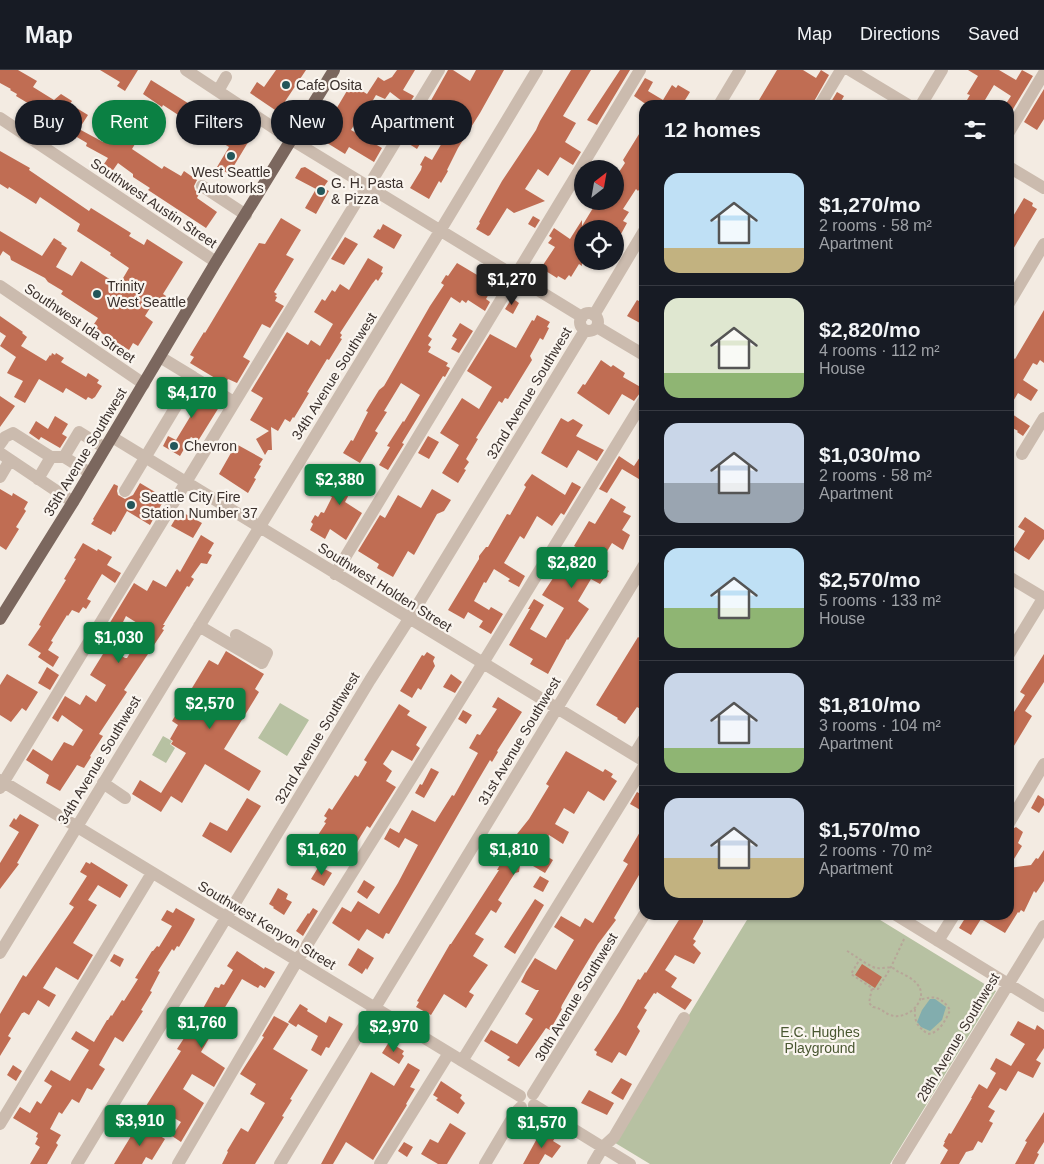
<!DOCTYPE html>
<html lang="en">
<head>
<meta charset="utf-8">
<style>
	body { margin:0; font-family:Arial,sans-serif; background:#242831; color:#f1f3f6; height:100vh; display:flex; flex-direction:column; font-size:19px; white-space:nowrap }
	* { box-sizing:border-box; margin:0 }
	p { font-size:16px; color:#9ea1a6 }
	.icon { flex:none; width:28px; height:28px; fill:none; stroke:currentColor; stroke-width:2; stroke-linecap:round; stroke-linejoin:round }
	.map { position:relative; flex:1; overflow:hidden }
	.side { position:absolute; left:639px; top:30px; width:375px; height:820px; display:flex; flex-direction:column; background:#171b24; border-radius:15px; box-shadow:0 1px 4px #0004 }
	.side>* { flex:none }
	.hud { position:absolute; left:15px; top:30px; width:475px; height:45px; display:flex; gap:10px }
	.needle { width:32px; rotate:31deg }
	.controls { position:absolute; left:574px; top:90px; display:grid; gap:10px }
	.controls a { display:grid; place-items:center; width:50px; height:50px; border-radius:50%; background:#171b24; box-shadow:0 1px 4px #0004; font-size:25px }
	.price { position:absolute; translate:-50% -42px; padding:0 11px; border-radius:5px; background:#0b8043; color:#fff; font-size:16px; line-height:32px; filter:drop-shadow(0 1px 2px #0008) }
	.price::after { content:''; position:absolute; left:50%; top:30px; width:15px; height:11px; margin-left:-8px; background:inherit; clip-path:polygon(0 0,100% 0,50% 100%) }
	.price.on { background:#222; color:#fff }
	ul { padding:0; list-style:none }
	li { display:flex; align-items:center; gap:15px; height:125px; padding:0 25px }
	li+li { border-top:1px solid #363941 }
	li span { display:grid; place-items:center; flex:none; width:140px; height:100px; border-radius:15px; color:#555 }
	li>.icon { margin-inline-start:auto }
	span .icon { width:60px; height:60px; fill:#fffc; stroke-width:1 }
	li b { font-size:21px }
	h2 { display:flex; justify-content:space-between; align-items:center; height:60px; padding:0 25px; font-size:21px }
	.tag { padding:0 18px; border-radius:22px; background:#171b24; box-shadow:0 1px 4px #0004; font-size:18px; line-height:45px }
	.tag.on { background:#0b8043; color:#fff }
	header { display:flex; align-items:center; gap:30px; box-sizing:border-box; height:70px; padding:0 25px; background:#171b24; border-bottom:1px solid #363941 }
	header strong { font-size:24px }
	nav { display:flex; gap:28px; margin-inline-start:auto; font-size:18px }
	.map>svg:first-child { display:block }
	.green { fill:#b7c1a2 }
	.water { fill:#82adae }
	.building { fill:#c06d53; fill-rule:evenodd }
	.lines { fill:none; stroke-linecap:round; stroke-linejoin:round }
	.path { stroke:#b7a598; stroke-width:2; stroke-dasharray:2.5 2.5; stroke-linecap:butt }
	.minor { stroke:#cbbbae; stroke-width:12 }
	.major { stroke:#7b675e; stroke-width:12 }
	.poi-dot { fill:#23565a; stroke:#faf5ef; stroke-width:2 }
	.labels { text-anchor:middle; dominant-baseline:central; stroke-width:4.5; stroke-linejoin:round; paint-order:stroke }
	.poi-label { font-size:14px; fill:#3a302c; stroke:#faf5ef; text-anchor:start }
	.street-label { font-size:14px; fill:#3a302c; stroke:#faf5ef }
	.park-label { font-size:14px; fill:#495731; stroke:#faf5ef }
</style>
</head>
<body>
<header>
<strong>Map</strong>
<nav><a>Map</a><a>Directions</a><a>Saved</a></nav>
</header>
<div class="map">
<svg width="1044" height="1094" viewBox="0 0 1044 1094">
	<rect width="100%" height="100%" fill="#f3ebe2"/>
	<path class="green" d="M280,633L309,650L287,686L258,668Z
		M163,666L172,671L170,674L175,678L166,693L152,685Z
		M750,845H872L996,921L890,1094H650L612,1071Z"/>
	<path class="water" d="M930,929H935L946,937L942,950L930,961L921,957L917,952L922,940Z"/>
	<path class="building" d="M0,0H18L37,11L33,17L54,30L61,24L72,31L70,34L88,45L79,59L103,72L110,60L135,74L132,79L162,99L164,96L181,106L184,101L197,110L194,116L195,120L199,124L197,128L217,142L206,158L148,120L150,118L133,107V104L118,93L111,103L102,97L108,88L86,76L87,73L53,53L55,50L51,47L16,26L17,24L10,20L11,19L0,13Z
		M100,0H138L125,21L117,16L120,12Z
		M276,0H306L278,42L250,23L257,12L264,17Z
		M397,0H415L403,20L414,26L404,42L399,39L403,32L390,22L385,29L376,25L365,44L362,42L351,60L382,78L374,92L349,77L345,84L319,68L351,14L367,24L378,7L384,11L392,7Z
		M448,0H453L470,11L476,0H504L480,43L458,78L447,100L448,101L441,113L439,111L429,129L410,118L421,100L422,96L420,95L425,86L432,90L446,66L430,57L417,79L406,72L428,34H429Z
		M571,0H591L563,46L576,53L565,72L581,82L573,95L560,87L548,106L538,99L525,119L545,131L514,143L507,138L490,165L488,166L476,159L480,153L479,152L502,111L536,60L540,51Z
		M620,0H630L597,55L587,50Z
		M777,0H803L816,8L821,0L829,5L812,35H756Z
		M968,0H999L1016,10L1022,0L1033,6L1010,44L1009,42V35H1005L1011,26L994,15L982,35H964L970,25L967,24L978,6Z
		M645,8L653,12L648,21L663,30L672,15L676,18L678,15L690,22L682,35H647L634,26Z
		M151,10L215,50L222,40L232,46L230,50L253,64L229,104L217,97L229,77L197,57L189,69L182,65L189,52L163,35L162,37L143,24Z
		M1044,19V49L1037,60L1024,52Z
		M837,22L844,26L839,35L831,32Z
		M134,40L147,48L141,58L129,50Z
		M644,56V113L638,121L636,119L623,139L629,142L623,151L627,153L615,175V159H582V196L579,194L571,207L569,205L565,210L558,206L557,208L541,198L555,177L548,173L552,168L549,166L554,158L570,169L582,150V156L593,138L595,139L600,131H615V108L625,93L623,90Z
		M0,81L30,98L29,100L89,141L91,138L131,163L129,166L144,175L147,169L183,192L163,224L166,226L161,234L155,230L145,246L153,252L138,276L133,273L129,280L92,257L98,248L61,224L63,221L48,212L45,208L11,190L10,186L3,181L0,186V161L42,186L54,168L62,173L61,174L67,178L56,197L72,206L81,191L119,215L129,198L110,185L111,183L77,161L80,154L40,127L36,134L9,117L8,119L0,114Z
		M305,97L328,111L323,118L329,121L316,144L305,138L316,119L295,108L301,98Z
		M1024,128L1033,133L1032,136L1037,139L1009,186V147L1012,148Z
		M533,146L540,150L535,158L528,154Z
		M281,148L301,160L286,185L294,189L274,222L277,224L275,226L277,227L275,231L284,236L270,258L262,254L243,287L250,291L237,313L228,309L225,314L190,293L194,287L190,285L204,262L205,263L259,173L265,174Z
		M383,154L402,165L394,179L373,167L378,159L380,160Z
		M345,167L358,174L344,195L331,189Z
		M368,188L383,197L381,202L383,203L378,211L376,209L372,214L340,263L342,265L340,268L342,269L329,290L327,289L307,322L309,323L294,348L293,347L290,352L285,349L278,361L271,357L272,380H268L265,385L256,369L269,361L250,350L263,328L251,321L287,262L308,275L311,270L320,276L333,254L314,242L322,229L325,231L332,220L335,222L340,214L349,220Z
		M457,193L494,215L486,229L490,232L485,241L468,230L466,233L462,230L460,233L451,227L428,266L432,269L428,275L431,277L428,282L448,293L446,296L450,298L445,307L443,306L402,373L404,374L388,400L379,395L390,377L387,376L403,351L404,352L420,325L401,313L384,341L387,342L375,361L378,363L360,393L343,383L351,370L353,371L368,342L366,341L379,320L384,316L430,236L444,215L441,213L446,205L448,206Z
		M512,228L519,233L513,244L505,239Z
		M637,230L644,234V246L640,253L627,246Z
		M1044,240V293L1040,290L1037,295L1033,293L1023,310L1038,320L1031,331L1018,323L1009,338V293L1012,287L1015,289Z
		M537,245L550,252L547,257L549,258L543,270L540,268L530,286L532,290L508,329L505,328L502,333L499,331L476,368L478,369L466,389L469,392L464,399L466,400L458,413L442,403L459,375L440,363L462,328L479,339L492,317L467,301L490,264L516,278L532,250L534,251Z
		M0,246L23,262L22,263L27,267L21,276L46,291L50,285L51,286L52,283L55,285L56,283L64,288L61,292L86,307L88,303L99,310L97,313L102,316L95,327L92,329L88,327L86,330L66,318L63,323L39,309L25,333L14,327L23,311L7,303L16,287L0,276L6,266L0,262Z
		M460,253L473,261L459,283L451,279L457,269L452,266Z
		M601,290L611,297L613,295L625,303L623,307L644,319V322L640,323L634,331L622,324L609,345L577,323L583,314L585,315Z
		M177,312L180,313V320L183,324L187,325L193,322L202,328L205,324L221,334L198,371L191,367L180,386L163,376L168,366L176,370L193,342L185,337L186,333L183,326L178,325L171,329L168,327Z
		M0,326L15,336L0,357Z
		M1009,342L1030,356L1023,366L1017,362L1018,361L1009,356Z
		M55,346L68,354L62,364L67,367L60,378L41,367L39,370L29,363L36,351L48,359Z
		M561,348L568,352L573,349L583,355L576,366L604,380L597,391L578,380L567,398L541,383Z
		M428,366L439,372L429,389L418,383Z
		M236,374L263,389L259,395L261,396L254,408L256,409L248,423L219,404Z
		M644,381V412L622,399L607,423L599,419L619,386L634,396Z
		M350,395L369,405L361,419L354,415L345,432L362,443L346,470L330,459L325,469L310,460L313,454L311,452L315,445L318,447L321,442L324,443L332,427L326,424L332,412L335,408L341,411Z
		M532,404L565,425L572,412L581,417L564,445L561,443L552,456L537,446L524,469L520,466L504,493L525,506L519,517L508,511L510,509L494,499L486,513L484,512L474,531L489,540L491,537L503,544L491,564L479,557L483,551L468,542L464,549L448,540L479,489V486L486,477H488L507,444L510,445L526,417L524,415Z
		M140,413L165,428L150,455L127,441L115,462L113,461L111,465L91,454L94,450L93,449L114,414L118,416L117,421L118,425L125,429L133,425Z
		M0,419L12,426L13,423L28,432L24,439L26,441L16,457L19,459L6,480L0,476Z
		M432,419L451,430L444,441L437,444L414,485L408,481L393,507L377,498L379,494L358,481L380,445L385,448L398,425L421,438Z
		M611,428L626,437L623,442L631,446L622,460L630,465L623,480L612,473L599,495L609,501L600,514L591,509L578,531L589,539L568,570L567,569L548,604L530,594L533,589L509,575L530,539H528L534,529L544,535L530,559L546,568L564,538L542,525L561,496L577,506L590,485L574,476L589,451L595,454Z
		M180,441L202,453L193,468L171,456Z
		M1025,447L1044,460V469L1029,490L1013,480L1025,461L1018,457Z
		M201,465L214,473L208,483L212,485L207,494L201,493L191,507L194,509L189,517L187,516L163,555H165L162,559L164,560L124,620L127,622L99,664L103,666L90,686L91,687L84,698L77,695L60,721L46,713L49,705L26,690L33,679L52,691L64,672L73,676L83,660L62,645L58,652L52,648L65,626L80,635L86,625L96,632L106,615L90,605L103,584L94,579L134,513L147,521L153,510L166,517L177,499L180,502ZM126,546L145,558L127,588H125L110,578Z
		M83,473L97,481L98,479L112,487L107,495L121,503L115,513L102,504L87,529L91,531L86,539L83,537L79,543L72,540L68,546L67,545L51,571L53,572L48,580L59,587L53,597L38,587L41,583L28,575L41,556L39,555L41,551L66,510L64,509L76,489L74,488Z
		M638,567L644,571V641L637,637L625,654L617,649L618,648L596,635Z
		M226,581L264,604L255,619L259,622L224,679L261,701L249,721L205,694L182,733L171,726L161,742L132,724L140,710L161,723L186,683L171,674L173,671L170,669L178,655L172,651L209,590L218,595Z
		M427,582L435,587L433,591L435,596L421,620L418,618L412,628L400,621L422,585L424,586Z
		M1044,584V612L1025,641L1032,646L1009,684V646L1012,641L1014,642L1025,625L1020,622Z
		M47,597L59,605L50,620L38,613Z
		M7,604L38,622L26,641L22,638L11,652L0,645V615Z
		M451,604L462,612L455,623L443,617Z
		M498,627L522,642L497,681L498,682L492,692L490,690L477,712L389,864L386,863L383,869L367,859L359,871L332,853L342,837L351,842L358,831L379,844L398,813L418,775L405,768L399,778L384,769L390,758L399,763L412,740L435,752L452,725L454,726L478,683L469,678L477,664L480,665L497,639L492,637Z
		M399,634L410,641L407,645L427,657L416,675L420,678L412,691L392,680L383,694L392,701L386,711L396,717L370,758L367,756L352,780L341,774L331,790L310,777L326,753L324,752L327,748L324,746L329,738L332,740L355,705L358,707L367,692L364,690Z
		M463,640L472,645L466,654L458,649Z
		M566,681L603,702L605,699L613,704L611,707L617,711L604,731L588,721L574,744L564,738L555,754L569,762L563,774L549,765L538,781L553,790L545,803L521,789L519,802L515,803L498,830L502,833L496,843L491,840L475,864L484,869L473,886L488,895L469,922L474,925L466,938L444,924L431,945L416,937L419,932L417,931L450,874H451L499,800H497L517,764L529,749L549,716L546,714Z
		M431,698L439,702L424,728L415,723L420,714L422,715Z
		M637,722L644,726V742L630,734Z
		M1038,725L1044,729V735L1039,743L1031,738Z
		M247,728L261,736L231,783L202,766L210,752L227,761Z
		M20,744L39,755L17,793L19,794L0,819V793L19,762L9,756L14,748L16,750Z
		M644,755V808L639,805L614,848L616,850L598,874L577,909L562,935L561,938L562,939L550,960L546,958L519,997L507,990L510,987L484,971L491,960L517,974L533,949L525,944L539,920H536L521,912L526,902L535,888L556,900L574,870L554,857L561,846L580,857L585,848L593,853L628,794L623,791Z
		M1016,757L1023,762L1018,773L1022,776L1009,797V761Z
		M1044,780V811L1036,823L1034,821L1024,842L1021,840L1019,843L1018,842L1005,863L981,849L971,865L959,858L967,845H1009V798L1031,795L1036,788L1038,789Z
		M86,792L90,794L91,792L128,815L120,828L98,815L88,830L97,835L73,873L93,885L78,910L56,897L43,918L56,925L49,937L38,930L29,945L24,942L23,943H22L8,966L11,968L0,986V944L23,905L26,907L74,837L69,834L87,806L80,802Z
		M319,796L332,803L324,816L311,809Z
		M540,806L549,811L543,822L533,817Z
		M364,810L375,817L367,829L357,822Z
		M278,818L288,824L286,829L292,832L284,845L273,838L274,837L269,834Z
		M535,829L544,835L515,884L504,877Z
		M176,838L195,849L192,855L179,877L177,876L174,881L172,879L158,901L160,902L150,921L152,922L141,940L143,941L123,972L115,967L99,995L105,999L92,1020L87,1018L79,1033L72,1029L62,1044L59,1042L50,1059L61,1065L56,1073L58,1075L47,1094H30L40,1077L35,1074L38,1068L36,1067L38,1063L13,1048L20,1037L30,1043L37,1031L41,1034L52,1016L44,1011L51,1000L70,1011L89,980L71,969L76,961L94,972L107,950H108L111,945L112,946L122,930L124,931L138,909L135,908L152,881H153L157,876L159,877L172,856L161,850L167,840L173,843Z
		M313,838L318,841L303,866L296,861L308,843L309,844Z
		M682,845H703V852L693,869L696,871L693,875L701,883L694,894L675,885L665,900L677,908L671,917L692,930L685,940L657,922L656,924L654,923L644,938L647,940L637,957L640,961L626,986L619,982L612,993L596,985L597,982L594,980L599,973L619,942L638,909L640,910L645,902L646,903Z
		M358,878L374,888L367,900L366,898L362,904L348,895Z
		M237,881L264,899L265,897L275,902L265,918L260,915L258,918L242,909L209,964L211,965L201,982L225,998L214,1017L192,1004L183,1019L204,1033L181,1072L172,1066L181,1052L162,1041L159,1044L146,1036L181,981L177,979L201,942L215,917L219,918L221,914L224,915L233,900L227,896Z
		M114,884L124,889L120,897L110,891Z
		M862,894L882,907L875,918L855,905Z
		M300,934L308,939L307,941L326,953L329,946L343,954L329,978L326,977L321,986L311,980L318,966L298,954L296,957L288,952Z
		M274,946L289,954L273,979L308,1000L290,1029L292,1030L282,1046L284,1047L255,1094H222L228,1082L227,1081L236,1066L241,1058L248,1062L265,1033L250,1024L256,1014L240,1004L264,967L262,966Z
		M1018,951L1035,960L1037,955L1044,960V978L1036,990L1041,993L1033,1008L1018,1001L1006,1021L1000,1018L988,1037L995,1041L989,1051L993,1053L982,1073L978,1071L973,1080L966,1082L959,1094H940L948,1080L943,1076L945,1072H944L949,1063L951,1064L972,1028H971L979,1014L987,1019L996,1003L990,999L996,988L1011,996L1025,974L1010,965Z
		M389,972L404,981L402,984L404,986L399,994L382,983Z
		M408,993L420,1000L410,1017L415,1019L406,1034L407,1035L373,1090L346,1072L333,1094H321L371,1002L394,1016Z
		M13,995L22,1001L16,1011L7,1005Z
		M621,1008L632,1014L623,1030L611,1023Z
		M441,1011L462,1025L460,1028L465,1033L458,1044L436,1030L438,1028L433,1025Z
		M589,1020L614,1033L607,1045L581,1033Z
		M1044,1042V1072L1037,1083L1039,1084L1034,1094H1015L1027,1072L1025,1071Z
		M139,1053L165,1069L152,1090L146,1087L142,1094H114Z
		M450,1053L466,1063L447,1094H438L421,1084L430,1069L438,1073Z
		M540,1063L546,1066L547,1064L555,1068L553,1071L561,1076L552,1088L545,1084L539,1094H523Z
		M404,1072L413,1077L407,1087L398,1081Z"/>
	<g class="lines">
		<path class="path" d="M847,881C856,886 864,893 873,897C880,900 886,896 892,898C895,898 896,901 899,902C910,907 927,916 919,932C914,942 901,949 890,945C883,942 881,938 873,937L869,933L872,918L851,904L860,889
			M872,919H878L891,897L905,867
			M915,939C914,952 918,957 928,964C939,963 946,950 950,940C942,927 934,925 920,930"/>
		<path class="minor" d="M186,0L292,70L582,247
			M850,0L908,35
			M218,21L226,7
			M719,35L740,0
			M820,35L841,0
			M921,35L942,0
			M0,48L216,192
			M1009,62L1044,3
			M1009,97L1044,118
			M202,116L246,145
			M0,216L144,314
			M1009,233L1044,174
			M580 252a9 9 0 1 1 18 0a9 9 0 1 1-18 0Z
			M594,245L644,161
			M597,257L644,285
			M160,287L193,307L187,317
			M193,307L234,332
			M112,367L644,691
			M0,374L5,367L13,363L51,387
			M0,383L73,432
			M1022,384L1044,348
			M64,387L79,362L105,378
			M0,407L10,390
			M38,409L51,387H64L90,403
			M125,421L178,333
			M335,504L640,0
			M1009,507L1044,528
			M199,556L262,593L267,583L236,565
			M1009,584L1044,527
			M634,685L644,669
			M0,710L520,1026
			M103,713L125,728
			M0,718L357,131L368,117L439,0
			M1009,753L1044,694
			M896,845L1044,936
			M938,871L954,845
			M0,883L440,161L537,0
			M462,991L644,696
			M533,1024L644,845
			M534,1035L630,1094
			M0,1054L152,803
			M77,1094L370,610L409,549L585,260
			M178,1094L297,891L475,606L644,330
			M280,1094L644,495
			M380,1094L449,983
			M485,1094L516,1042L521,1037
			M593,1094L603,1077L614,1067L684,948
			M898,1094L1044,856"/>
		<path class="major" d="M0,549L73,432L216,192L334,0"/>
	</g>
	<g class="poi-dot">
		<circle cx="286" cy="15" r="5"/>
		<circle cx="231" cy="86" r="5"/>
		<circle cx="321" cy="121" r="5"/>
		<circle cx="97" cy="224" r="5"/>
		<circle cx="174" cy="376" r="5"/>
		<circle cx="131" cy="435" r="5"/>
	</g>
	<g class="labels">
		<g class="poi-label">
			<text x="296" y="15">Cafe Osita</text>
			<text x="231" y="102" text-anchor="middle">West Seattle<tspan x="231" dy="16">Autoworks</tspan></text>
			<text x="331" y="113">G. H. Pasta<tspan x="331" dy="16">&amp; Pizza</tspan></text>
			<text x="107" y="216">Trinity<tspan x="107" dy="16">West Seattle</tspan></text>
			<text x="184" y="376">Chevron</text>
			<text x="141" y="427">Seattle City Fire<tspan x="141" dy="16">Station Number 37</tspan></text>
		</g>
		<g class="street-label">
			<text transform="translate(154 133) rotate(34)">Southwest Austin Street</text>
			<text transform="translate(80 253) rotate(34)">Southwest Ida Street</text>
			<text transform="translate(334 306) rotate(-58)">34th Avenue Southwest</text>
			<text transform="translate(529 323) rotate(-59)">32nd Avenue Southwest</text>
			<text transform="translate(85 382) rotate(-59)">35th Avenue Southwest</text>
			<text transform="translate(385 517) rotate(32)">Southwest Holden Street</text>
			<text transform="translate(317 668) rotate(-59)">32nd Avenue Southwest</text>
			<text transform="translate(519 671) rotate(-59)">31st Avenue Southwest</text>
			<text transform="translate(99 690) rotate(-59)">34th Avenue Southwest</text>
			<text transform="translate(267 855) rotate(31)">Southwest Kenyon Street</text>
			<text transform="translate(576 927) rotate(-59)">30th Avenue Southwest</text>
			<text transform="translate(958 967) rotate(-59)">28th Avenue Southwest</text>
		</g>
		<g class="park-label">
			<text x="820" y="962">E.C. Hughes<tspan x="820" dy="16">Playground</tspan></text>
		</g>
	</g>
</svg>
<div class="controls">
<a><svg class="needle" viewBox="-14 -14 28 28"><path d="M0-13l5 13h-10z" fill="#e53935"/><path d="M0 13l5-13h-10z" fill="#9ea1a6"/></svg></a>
<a><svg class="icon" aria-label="locate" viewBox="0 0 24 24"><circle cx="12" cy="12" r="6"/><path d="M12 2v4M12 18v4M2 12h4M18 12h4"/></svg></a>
</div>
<b class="price on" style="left:512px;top:236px">$1,270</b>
<b class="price" style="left:192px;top:349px">$4,170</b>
<b class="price" style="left:340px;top:436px">$2,380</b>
<b class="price" style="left:572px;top:519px">$2,820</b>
<b class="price" style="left:119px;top:594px">$1,030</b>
<b class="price" style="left:210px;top:660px">$2,570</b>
<b class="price" style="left:322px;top:806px">$1,620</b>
<b class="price" style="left:514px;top:806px">$1,810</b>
<b class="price" style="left:202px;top:979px">$1,760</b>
<b class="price" style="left:394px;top:983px">$2,970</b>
<b class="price" style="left:140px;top:1077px">$3,910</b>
<b class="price" style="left:542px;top:1079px">$1,570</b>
<div class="hud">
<a class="tag">Buy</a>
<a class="tag on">Rent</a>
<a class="tag">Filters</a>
<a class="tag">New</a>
<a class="tag">Apartment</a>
</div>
<section class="side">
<h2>12 homes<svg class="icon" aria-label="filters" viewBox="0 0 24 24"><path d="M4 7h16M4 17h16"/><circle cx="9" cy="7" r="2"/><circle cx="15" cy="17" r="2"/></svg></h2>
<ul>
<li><span style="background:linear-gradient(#bfe0f5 75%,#c2b280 0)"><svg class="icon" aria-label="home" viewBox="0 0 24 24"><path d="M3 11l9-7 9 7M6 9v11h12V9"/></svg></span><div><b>$1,270/mo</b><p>2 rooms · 58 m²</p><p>Apartment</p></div></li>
<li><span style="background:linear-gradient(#dfe7d0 75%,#8fb573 0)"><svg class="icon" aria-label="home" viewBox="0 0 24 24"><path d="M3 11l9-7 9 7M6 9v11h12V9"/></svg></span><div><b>$2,820/mo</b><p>4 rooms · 112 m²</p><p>House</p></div></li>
<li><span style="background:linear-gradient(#c9d6e8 60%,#9aa5b1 0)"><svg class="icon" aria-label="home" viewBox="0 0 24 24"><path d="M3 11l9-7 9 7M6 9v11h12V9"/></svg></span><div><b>$1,030/mo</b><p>2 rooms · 58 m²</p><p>Apartment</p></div></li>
<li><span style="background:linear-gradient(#bfe0f5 60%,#8fb573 0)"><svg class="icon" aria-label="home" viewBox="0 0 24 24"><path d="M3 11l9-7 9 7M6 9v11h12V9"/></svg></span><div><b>$2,570/mo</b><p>5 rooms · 133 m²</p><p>House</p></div></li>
<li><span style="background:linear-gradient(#c9d6e8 75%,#8fb573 0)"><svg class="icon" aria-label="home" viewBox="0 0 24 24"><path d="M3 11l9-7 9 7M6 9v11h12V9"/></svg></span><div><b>$1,810/mo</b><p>3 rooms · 104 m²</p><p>Apartment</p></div></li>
<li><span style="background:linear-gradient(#c9d6e8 60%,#c2b280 0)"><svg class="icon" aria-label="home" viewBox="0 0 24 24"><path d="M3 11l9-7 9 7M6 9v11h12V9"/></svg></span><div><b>$1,570/mo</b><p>2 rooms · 70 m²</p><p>Apartment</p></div></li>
</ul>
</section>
</div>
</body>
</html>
